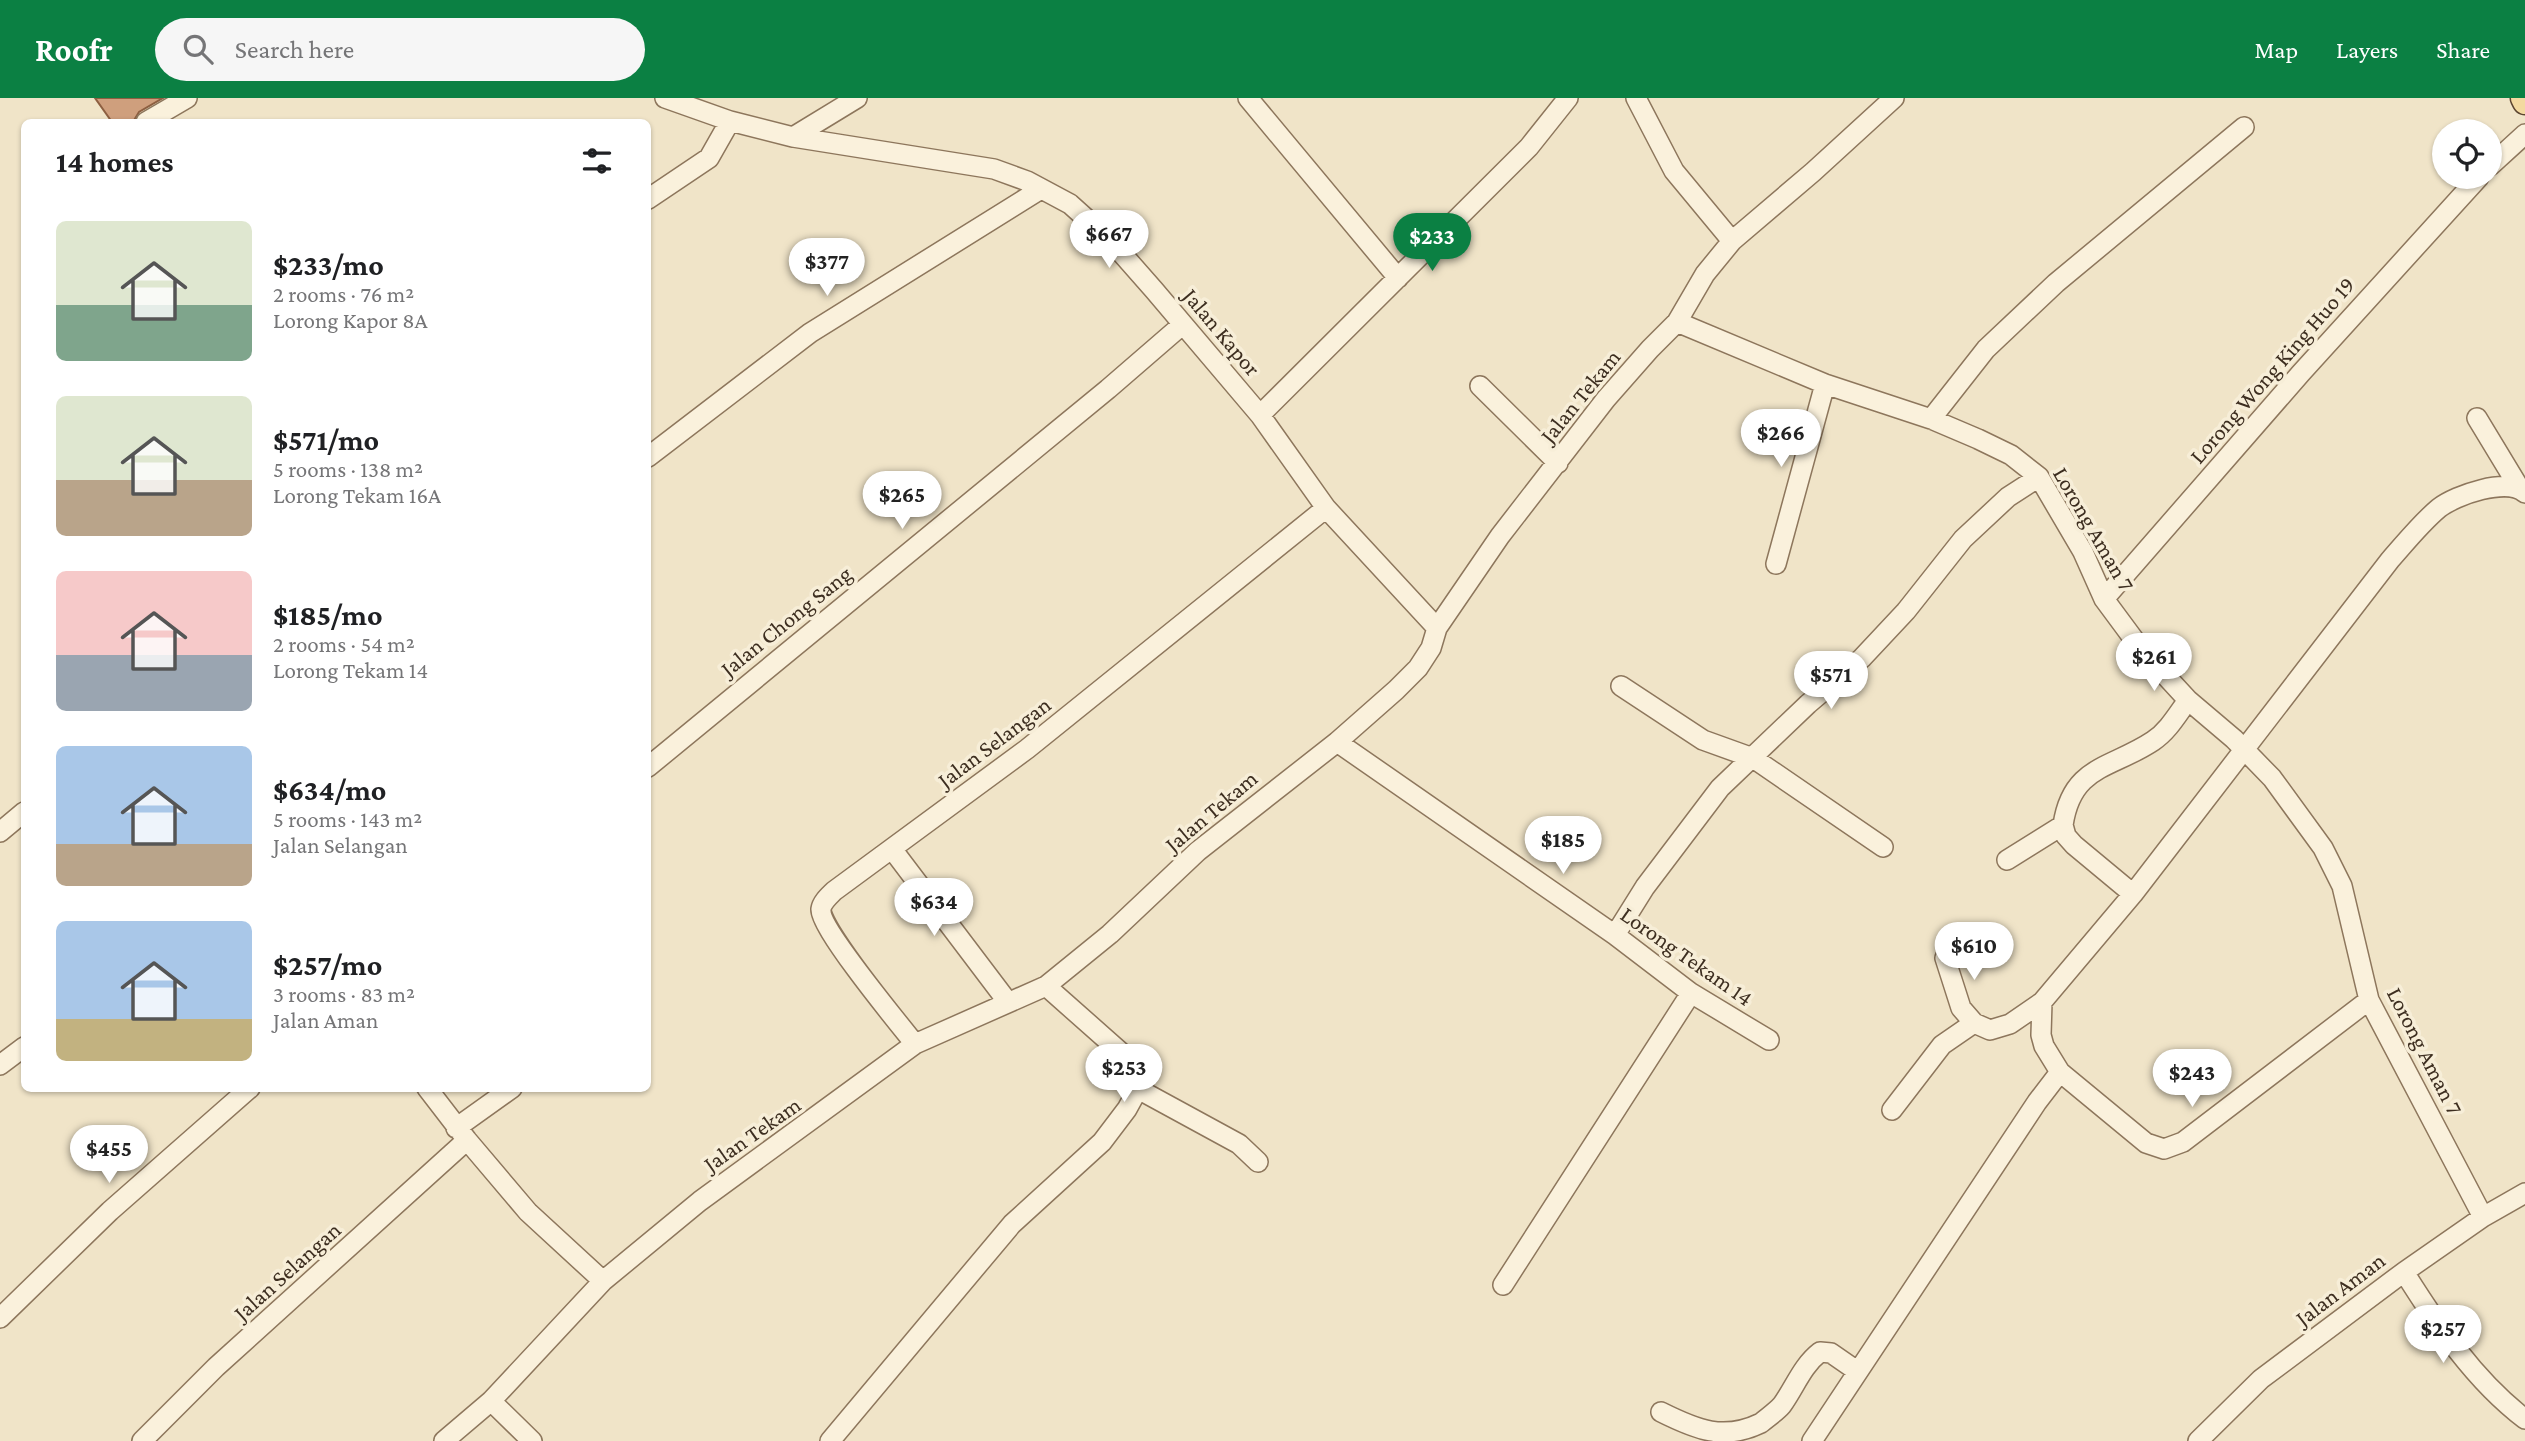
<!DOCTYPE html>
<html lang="en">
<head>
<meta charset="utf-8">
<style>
	body { margin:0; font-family:"Crimson Pro",serif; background:#f6f6f6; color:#202124; height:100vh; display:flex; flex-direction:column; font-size:26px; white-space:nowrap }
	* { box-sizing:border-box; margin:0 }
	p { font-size:23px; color:#757577 }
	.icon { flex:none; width:38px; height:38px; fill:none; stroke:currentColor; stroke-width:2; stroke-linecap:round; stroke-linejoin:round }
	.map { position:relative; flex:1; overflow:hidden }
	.details { position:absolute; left:21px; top:21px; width:630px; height:973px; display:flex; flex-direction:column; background:#fff; border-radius:10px; box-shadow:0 2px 5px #0004 }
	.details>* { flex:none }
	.controls { position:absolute; left:2432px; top:21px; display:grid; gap:14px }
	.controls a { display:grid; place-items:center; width:70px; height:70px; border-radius:50%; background:#fff; box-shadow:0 2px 5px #0004; font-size:35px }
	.price { position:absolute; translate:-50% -60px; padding:0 16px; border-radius:24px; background:#fff; color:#222; font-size:23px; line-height:46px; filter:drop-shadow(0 2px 4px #0008) }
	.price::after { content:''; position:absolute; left:50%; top:42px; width:21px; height:16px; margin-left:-10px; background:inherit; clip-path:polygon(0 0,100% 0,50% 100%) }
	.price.current { background:#0b8043; color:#fff }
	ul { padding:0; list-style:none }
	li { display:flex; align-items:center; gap:21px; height:175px; padding:0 35px }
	li span { display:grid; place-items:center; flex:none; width:196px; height:140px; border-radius:10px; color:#555 }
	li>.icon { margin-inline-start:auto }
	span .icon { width:84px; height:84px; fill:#fffc; stroke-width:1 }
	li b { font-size:30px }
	h2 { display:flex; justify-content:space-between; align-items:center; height:84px; padding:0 35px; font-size:30px }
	header { display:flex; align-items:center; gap:42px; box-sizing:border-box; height:98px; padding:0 35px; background:#0b8043; color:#fff }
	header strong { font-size:33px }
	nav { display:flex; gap:38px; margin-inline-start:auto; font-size:24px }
	.search { width:490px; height:63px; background:#f6f6f6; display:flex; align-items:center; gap:18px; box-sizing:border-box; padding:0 24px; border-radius:38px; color:#757577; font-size:26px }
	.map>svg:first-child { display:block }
	.building { fill:#cf9f7d; stroke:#8d5f41; stroke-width:2 }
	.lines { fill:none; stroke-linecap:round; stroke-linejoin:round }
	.minor-casing { stroke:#8d765c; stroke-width:22 }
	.major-casing { stroke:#5b4430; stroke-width:27 }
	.minor { stroke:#faf1dc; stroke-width:19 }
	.major { stroke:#f3d9a0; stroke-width:24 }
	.labels { text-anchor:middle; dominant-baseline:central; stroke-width:7; stroke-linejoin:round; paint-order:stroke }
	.street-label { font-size:23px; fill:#3d2e20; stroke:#f7eed8 }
</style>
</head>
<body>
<header>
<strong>Roofr</strong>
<div class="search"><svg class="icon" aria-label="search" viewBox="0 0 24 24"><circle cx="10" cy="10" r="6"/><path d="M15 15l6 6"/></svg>Search here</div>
<nav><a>Map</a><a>Layers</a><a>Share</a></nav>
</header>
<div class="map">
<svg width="2525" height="1343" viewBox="0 0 2525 1343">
	<rect width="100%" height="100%" fill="#f0e4c8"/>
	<path class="building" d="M95,0H163L139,14L133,24H112Z"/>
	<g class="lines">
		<defs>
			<path id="minor" d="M665,0L730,23L793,39L994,71L1027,83L1070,106L1110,142L1154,192L1260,317L1326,410L1437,530
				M1248,0L1398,180
				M1636,0L1674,73L1732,143
				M146,24L187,0
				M793,39L857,0
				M2490,68L2525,36
				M648,101L709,60L730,23
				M1677,224L1825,286L1931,321L1978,341L2011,357L2039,379L2083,454L2104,501L2141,551L2188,602L2234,641L2272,680L2323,750L2342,788L2369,902L2483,1119
				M1480,288L1558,365
				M1260,317L1529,49L1568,0
				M2477,320L2520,391
				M1931,321L1986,251L2056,185L2244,29
				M648,359L810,235L1041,91
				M1776,466L1825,286
				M2104,501L2301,275L2479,79
				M1621,588L1703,642L1753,660L1883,749
				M1337,644L1615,837L1691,895L1769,942
				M648,669L1108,291L1182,227
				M2063,727L2066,738L2074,747L2133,796
				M0,734L24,714
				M892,751L1007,903
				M2007,762L2063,727C2072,667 2111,671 2153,643C2168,633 2177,617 2188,602
				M1615,837L1645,789L1720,690L1808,606L1862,560L1906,513L1963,441L2008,399L2039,379
				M1945,860L1961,910L1974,925
				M1046,888L1125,958L1134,972L1138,991L1239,1046L1258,1064
				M2042,904L2041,937L2044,948L2060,974L2146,1045L2164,1051L2183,1044L2369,902
				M915,946C899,926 819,829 821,811C822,804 829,798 834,793L1027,651L1326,410
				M0,967L24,949
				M427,990L467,1042L528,1114L603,1183
				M1892,1012L1942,947L1974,925L1990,932L2010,926L2042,904L2133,796L2390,462C2406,444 2421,425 2439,410C2456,397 2507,379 2525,395
				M456,1030L512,990
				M2404,1174C2438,1228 2474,1282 2525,1321
				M1503,1187L1691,895
				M0,1220L110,1113L250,990
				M491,1303L532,1343
				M1661,1314C1697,1332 1724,1343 1761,1325C1768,1319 1776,1314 1782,1307C1795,1289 1802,1268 1820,1254L1831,1255L1857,1273
				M142,1343L216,1269L467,1042
				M444,1343L491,1303L603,1183L700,1103L915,946L1046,888L1110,836L1198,753L1337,644L1396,592L1418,570L1431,550L1437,530L1500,438L1606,301L1650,251L1677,224L1705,176L1732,143L1813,74L1894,0
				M830,1343L1012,1126L1102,1044L1127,1011L1138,991
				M1812,1343L2037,1004L2060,974
				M2198,1343L2261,1281L2404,1174L2483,1119L2525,1095"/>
			<path id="major" d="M2523,0L2525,4"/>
		</defs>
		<use href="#minor" class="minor-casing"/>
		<use href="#major" class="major-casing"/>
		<use href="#minor" class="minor"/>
		<use href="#major" class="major"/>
	</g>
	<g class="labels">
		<g class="street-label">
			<text transform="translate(1222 234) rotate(50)">Jalan Kapor</text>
			<text transform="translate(2272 272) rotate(-49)">Lorong Wong King Huo 19</text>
			<text transform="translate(1580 298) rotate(-51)">Jalan Tekam</text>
			<text transform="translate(2094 431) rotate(60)">Lorong Aman 7</text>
			<text transform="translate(786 523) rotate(-39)">Jalan Chong Sang</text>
			<text transform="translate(994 644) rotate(-37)">Jalan Selangan</text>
			<text transform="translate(1211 713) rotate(-40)">Jalan Tekam</text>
			<text transform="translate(1687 858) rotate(35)">Lorong Tekam 14</text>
			<text transform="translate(2425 953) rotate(63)">Lorong Aman 7</text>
			<text transform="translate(752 1036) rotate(-35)">Jalan Tekam</text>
			<text transform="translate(287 1173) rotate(-42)">Jalan Selangan</text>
			<text transform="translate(2340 1191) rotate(-37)">Jalan Aman</text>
		</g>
	</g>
</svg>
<div class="controls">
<a><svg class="icon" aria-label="locate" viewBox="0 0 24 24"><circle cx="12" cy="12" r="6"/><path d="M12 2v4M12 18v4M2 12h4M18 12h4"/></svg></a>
</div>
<b class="price" style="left:1109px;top:172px">$667</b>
<b class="price current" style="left:1432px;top:175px">$233</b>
<b class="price" style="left:827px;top:200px">$377</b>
<b class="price" style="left:1781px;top:371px">$266</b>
<b class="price" style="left:902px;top:433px">$265</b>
<b class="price" style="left:2154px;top:595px">$261</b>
<b class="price" style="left:1831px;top:613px">$571</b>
<b class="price" style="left:1563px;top:778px">$185</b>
<b class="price" style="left:934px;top:840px">$634</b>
<b class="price" style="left:1974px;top:884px">$610</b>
<b class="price" style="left:1124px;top:1006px">$253</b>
<b class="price" style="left:2192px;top:1011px">$243</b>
<b class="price" style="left:109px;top:1087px">$455</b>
<b class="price" style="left:2443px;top:1267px">$257</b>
<section class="details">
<h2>14 homes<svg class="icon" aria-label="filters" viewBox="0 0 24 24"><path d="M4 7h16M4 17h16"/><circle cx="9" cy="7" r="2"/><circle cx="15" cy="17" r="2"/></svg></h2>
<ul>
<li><span style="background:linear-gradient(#dfe7d0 60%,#7fa58c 0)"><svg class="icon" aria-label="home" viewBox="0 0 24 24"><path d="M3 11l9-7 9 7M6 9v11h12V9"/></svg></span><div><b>$233/mo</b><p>2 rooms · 76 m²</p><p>Lorong Kapor 8A</p></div></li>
<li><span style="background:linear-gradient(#dfe7d0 60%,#b9a48a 0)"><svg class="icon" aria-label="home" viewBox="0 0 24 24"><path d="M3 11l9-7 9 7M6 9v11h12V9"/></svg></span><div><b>$571/mo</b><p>5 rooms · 138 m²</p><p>Lorong Tekam 16A</p></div></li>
<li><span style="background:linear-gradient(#f6c9c9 60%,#9aa5b1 0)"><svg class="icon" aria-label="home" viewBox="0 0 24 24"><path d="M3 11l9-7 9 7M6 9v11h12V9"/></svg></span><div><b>$185/mo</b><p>2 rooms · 54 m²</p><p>Lorong Tekam 14</p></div></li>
<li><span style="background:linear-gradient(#a9c7e8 70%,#b9a48a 0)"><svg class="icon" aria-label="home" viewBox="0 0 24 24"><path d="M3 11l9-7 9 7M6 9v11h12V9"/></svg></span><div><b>$634/mo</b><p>5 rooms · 143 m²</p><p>Jalan Selangan</p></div></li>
<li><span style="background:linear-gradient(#a9c7e8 70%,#c2b280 0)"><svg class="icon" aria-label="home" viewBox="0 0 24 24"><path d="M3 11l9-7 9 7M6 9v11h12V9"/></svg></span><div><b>$257/mo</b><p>3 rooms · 83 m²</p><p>Jalan Aman</p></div></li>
</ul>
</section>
</div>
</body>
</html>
